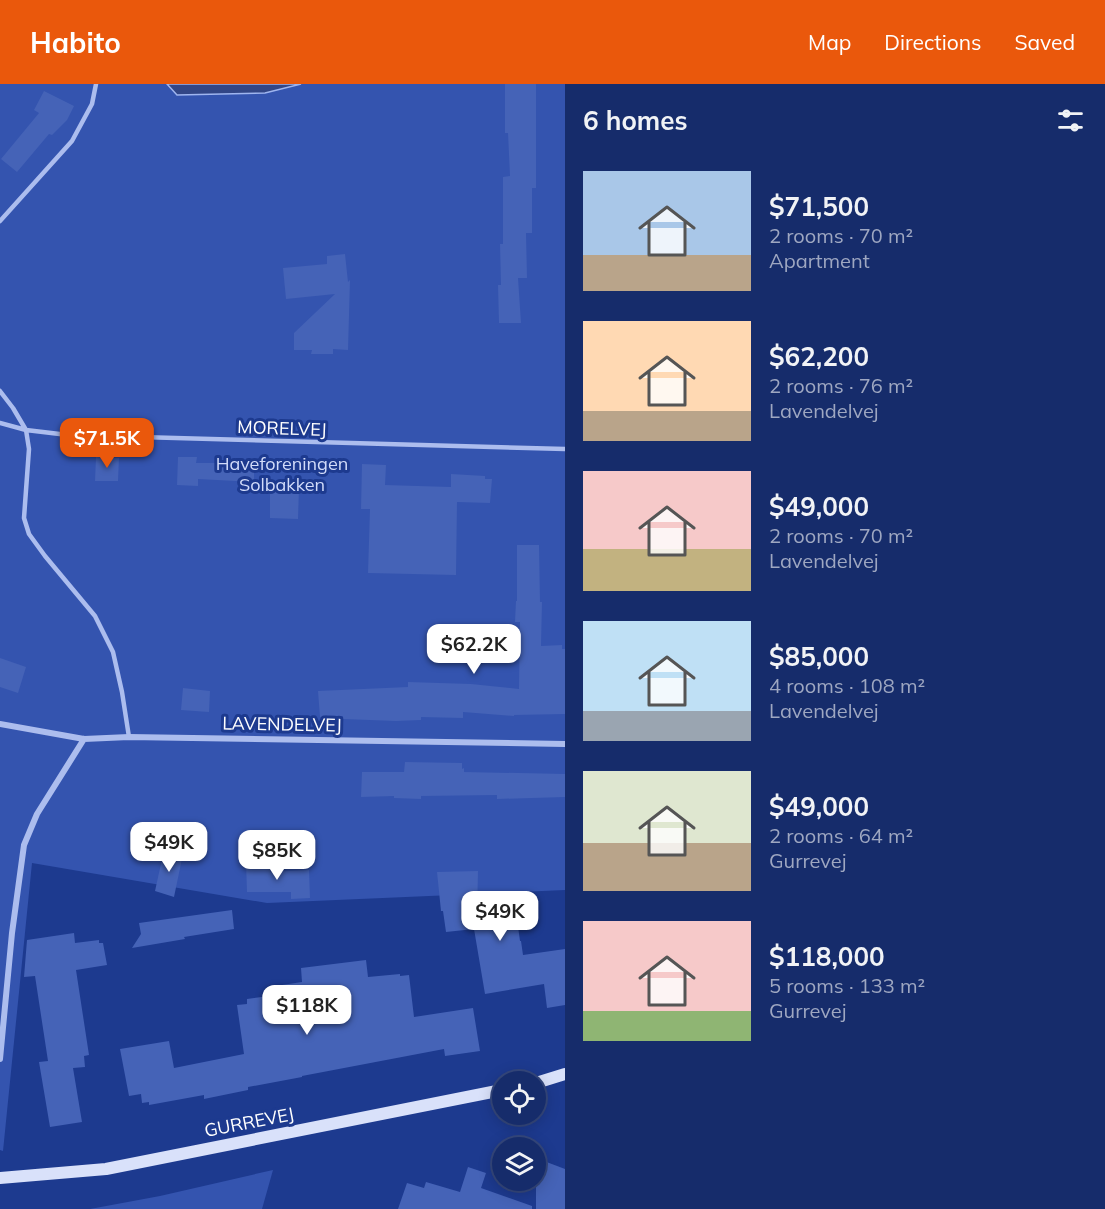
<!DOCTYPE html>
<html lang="en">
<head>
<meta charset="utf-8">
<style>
	body { margin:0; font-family:Mulish,sans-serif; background:#233873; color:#f1f3f6; height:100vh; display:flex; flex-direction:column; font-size:22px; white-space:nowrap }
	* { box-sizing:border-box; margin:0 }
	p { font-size:20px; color:#9ea7c1 }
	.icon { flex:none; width:33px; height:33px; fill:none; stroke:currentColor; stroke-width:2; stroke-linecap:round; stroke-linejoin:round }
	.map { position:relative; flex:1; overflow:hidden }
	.details { display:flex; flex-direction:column; background:#162c6b; width:540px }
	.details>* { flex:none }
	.tools { position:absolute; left:492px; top:987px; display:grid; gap:12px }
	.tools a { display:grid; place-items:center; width:54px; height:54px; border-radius:50%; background:#162c6b; box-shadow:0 3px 15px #0003,0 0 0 2px #35487e; font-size:30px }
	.price { position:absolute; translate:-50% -51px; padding:0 14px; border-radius:12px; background:#fff; color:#222; font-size:20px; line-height:39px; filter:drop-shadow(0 2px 3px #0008) }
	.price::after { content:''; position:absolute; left:50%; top:36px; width:18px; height:14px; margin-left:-9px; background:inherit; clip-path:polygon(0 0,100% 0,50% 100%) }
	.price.selected { background:#ea580c; color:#fff }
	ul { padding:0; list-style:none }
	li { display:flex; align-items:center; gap:18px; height:150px; padding:0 18px }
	li span { display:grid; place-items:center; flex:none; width:168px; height:120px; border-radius:0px; color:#555 }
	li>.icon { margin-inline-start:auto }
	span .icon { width:72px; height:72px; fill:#fffc; stroke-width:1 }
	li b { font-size:26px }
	h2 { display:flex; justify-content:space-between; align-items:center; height:72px; padding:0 18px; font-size:26px }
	header { display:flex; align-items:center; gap:36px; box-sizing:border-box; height:84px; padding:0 30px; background:#ea580c; color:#fff }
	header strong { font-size:28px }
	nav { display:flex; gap:33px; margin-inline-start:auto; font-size:21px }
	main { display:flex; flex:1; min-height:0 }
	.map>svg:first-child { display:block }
	.green { fill:#3454af }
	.water { fill:#324686; stroke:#9fb5ef; stroke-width:1.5 }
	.building { fill:#4563b7 }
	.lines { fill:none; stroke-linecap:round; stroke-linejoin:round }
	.lane { stroke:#acbdee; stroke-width:4.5 }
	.street { stroke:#acbdee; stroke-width:6 }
	.secondary { stroke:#d9e1fa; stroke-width:12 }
	.labels { text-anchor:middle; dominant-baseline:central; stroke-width:6; stroke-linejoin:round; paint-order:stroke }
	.street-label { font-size:18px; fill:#fff; stroke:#1d3a8f }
	.park-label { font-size:18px; fill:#d2dcfa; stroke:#1d3a8f }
</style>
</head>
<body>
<header>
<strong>Habito</strong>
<nav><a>Map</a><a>Directions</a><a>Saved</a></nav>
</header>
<main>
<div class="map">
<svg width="565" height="1125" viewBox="0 0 565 1125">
	<rect width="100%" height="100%" fill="#1d3a8f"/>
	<path class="green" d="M0,0H565V806L267,819L32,779L3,1067L0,1066Z
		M273,1086L262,1125H90L160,1112Z"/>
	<path class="water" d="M167,0H301L265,9L177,11Z"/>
	<path class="building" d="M505,0H536V104H532V149H526L527,194H518L521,239H499L498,201H501L500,160H503V93L510,92L508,49H505Z
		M44,7L74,22L67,36L52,51L49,50L17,88L1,75L39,29L34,26Z
		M345,170L348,198L350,196L348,266L333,265V270H311L312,266H294V249L335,210L286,215L283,184L327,180V172Z
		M96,373L119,374L118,397H95Z
		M178,373H197L196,379H254V398L198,395V402L177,401Z
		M362,380L386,381L385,401L451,403V390L485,392V395H492L490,419L457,418L456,491L368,489L370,425H361Z
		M270,403L299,404L298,435L270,434Z
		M517,461H539L540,518H542L541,562L562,561V565H565V630L514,631V632L463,628V634L421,633V636L396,637L343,635V632L320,633L318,607L408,603V598L471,600L519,605L520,538H515L516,517H517Z
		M0,574L26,583L18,609L0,603Z
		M183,604L210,607L209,628L181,626Z
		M405,678L462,679V685L464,684V688L565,690V713L497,715V711L421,712V715L394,714V712L361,713L362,688H404Z
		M164,766L183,770L174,813L155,807Z
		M246,778H270V788L309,786L310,814L291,815V808H247Z
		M478,787L477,833L516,828L520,857H521L523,871L565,865V921L547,924L544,900L485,910L474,845L446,848L443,827H441L437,788Z
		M232,826L234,845L184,853L185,855L132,864L141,850L139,839Z
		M74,849L75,859L99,856V859H103L107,881L76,886L89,971L84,972L85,983L73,984L82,1038L50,1043L39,978L48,977L35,892L24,893L27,856Z
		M366,876L368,893L400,890V892L409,891L414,933L473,924L480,967L445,972L444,965L302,992V993L248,1003V1006L204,1015V1011L149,1021V1018L142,1019L141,1010L129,1012L120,965L169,957L174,984L244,970L237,921L247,920V915L284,910L282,901L302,898L301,884Z
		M536,1074L565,1085V1125H536Z
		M468,1083L486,1089L481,1104L532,1122V1125H398L407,1099L424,1104L426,1098L460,1108Z"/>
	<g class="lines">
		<path class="lane" d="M0,137L72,57L92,20L96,0
			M0,307L13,324L26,346L29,365L24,434L29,450L45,472L95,532L113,568L122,608L129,653
			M0,339L26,346L68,351L565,365"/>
		<path class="street" d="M0,640L84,655L129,653L565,660
			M0,975L12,849L24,761L37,730L84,655"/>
		<path class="secondary" d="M536,999L565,990
			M0,1094L106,1085L502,1006"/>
	</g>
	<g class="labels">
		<g class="street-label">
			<text transform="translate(282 344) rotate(2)">MORELVEJ</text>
			<text transform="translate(282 640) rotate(1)">LAVENDELVEJ</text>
			<text transform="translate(249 1038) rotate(-11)">GURREVEJ</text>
		</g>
		<g class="park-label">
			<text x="282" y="379">Haveforeningen<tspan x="282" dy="21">Solbakken</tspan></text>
		</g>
	</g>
</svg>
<div class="tools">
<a><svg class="icon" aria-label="locate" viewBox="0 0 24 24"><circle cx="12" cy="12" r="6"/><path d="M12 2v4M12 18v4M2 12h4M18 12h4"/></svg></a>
<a><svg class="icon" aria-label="layers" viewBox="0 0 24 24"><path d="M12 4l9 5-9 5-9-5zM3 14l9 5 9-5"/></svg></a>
</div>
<b class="price selected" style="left:107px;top:385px">$71.5K</b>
<b class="price" style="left:474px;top:591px">$62.2K</b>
<b class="price" style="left:169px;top:789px">$49K</b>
<b class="price" style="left:277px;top:797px">$85K</b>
<b class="price" style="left:500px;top:858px">$49K</b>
<b class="price" style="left:307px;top:952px">$118K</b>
</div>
<section class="details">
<h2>6 homes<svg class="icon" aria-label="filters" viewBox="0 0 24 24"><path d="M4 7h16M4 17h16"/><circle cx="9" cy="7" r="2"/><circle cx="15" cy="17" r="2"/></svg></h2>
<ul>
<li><span style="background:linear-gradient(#a9c7e8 70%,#b9a48a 0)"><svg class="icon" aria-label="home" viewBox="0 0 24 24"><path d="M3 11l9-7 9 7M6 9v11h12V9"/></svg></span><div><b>$71,500</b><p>2 rooms · 70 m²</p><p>Apartment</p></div></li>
<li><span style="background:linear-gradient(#ffd9b3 75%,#b9a48a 0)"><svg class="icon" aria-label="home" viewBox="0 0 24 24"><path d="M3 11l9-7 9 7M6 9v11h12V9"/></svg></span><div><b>$62,200</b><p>2 rooms · 76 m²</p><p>Lavendelvej</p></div></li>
<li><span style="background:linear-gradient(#f6c9c9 65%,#c2b280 0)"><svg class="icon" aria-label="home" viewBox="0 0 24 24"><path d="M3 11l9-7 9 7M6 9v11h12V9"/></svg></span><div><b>$49,000</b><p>2 rooms · 70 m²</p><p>Lavendelvej</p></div></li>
<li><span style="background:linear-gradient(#bfe0f5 75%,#9aa5b1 0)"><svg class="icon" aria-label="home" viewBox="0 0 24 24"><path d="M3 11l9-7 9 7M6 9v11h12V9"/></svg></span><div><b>$85,000</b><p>4 rooms · 108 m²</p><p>Lavendelvej</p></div></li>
<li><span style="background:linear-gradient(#dfe7d0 60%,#b9a48a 0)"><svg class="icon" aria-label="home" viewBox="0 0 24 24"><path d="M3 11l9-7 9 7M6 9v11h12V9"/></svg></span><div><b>$49,000</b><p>2 rooms · 64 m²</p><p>Gurrevej</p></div></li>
<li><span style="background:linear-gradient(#f6c9c9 75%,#8fb573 0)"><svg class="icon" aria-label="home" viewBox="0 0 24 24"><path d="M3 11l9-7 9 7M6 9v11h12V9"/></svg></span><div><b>$118,000</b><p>5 rooms · 133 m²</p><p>Gurrevej</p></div></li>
</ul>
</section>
</main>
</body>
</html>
